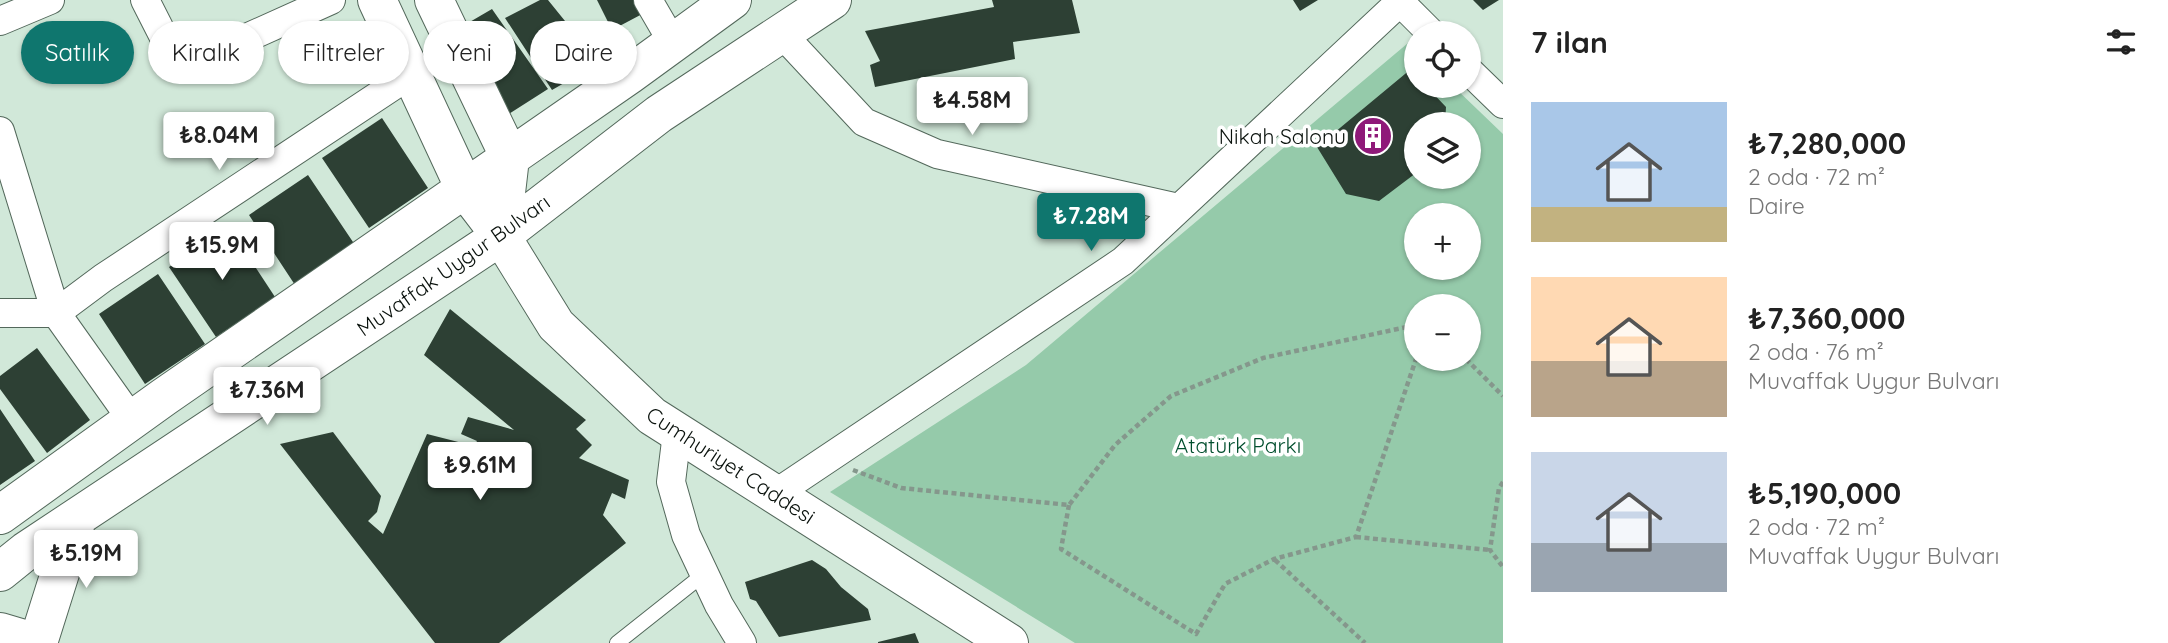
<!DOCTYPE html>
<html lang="tr">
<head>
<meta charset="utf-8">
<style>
	body { margin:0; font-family:Quicksand,sans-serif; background:#f2f2f2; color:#222; height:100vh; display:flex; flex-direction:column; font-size:26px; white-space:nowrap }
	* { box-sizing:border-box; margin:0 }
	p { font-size:23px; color:#767676 }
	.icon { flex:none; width:38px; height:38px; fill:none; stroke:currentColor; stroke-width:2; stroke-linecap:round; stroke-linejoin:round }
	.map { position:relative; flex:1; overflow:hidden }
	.drawer { display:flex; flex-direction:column; background:#fff; width:665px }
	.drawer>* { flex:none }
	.hud { position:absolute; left:21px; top:21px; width:665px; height:63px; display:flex; gap:14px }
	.controls { position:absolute; left:1404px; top:21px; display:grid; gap:14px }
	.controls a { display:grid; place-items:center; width:77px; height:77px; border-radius:50%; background:#fff; box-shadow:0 2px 5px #0004; font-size:35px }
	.price { position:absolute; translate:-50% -60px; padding:0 16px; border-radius:7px; background:#fff; color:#222; font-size:23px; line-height:46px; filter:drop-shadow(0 2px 4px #0008) }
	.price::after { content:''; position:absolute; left:50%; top:42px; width:21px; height:16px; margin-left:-10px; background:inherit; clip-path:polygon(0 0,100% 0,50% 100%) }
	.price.on { background:#0f766e; color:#fff }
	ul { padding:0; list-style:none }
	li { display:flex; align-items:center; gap:21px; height:175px; padding:0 28px }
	li span { display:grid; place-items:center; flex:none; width:196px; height:140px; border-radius:0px; color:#555 }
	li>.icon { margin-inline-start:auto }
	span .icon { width:84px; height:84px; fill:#fffc; stroke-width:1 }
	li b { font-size:30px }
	h2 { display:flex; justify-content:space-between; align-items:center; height:84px; padding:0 28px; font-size:30px }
	.tag { padding:0 24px; border-radius:32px; background:#fff; box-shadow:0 2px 5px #0004; font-size:24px; line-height:63px }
	.tag.on { background:#0f766e; color:#fff }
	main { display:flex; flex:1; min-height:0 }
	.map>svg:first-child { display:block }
	.green { fill:#95caaa; fill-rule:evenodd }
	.building { fill:#2d4034 }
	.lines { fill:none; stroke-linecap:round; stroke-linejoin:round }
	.lane-casing { stroke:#53685b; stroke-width:16 }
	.street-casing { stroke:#53685b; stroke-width:30 }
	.secondary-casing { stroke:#53685b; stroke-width:40 }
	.path { stroke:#85978c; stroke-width:4.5; stroke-dasharray:5 3.5; stroke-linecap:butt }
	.lane { stroke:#fff; stroke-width:14 }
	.street { stroke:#fff; stroke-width:28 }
	.secondary { stroke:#fff; stroke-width:38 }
	.labels { text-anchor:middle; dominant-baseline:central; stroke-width:7; stroke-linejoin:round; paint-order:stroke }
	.poi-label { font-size:21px; fill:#09110c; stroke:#fff; text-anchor:end }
	.street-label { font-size:21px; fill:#09110c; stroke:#fff }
	.park-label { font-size:21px; fill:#004e2d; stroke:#fff }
</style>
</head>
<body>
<main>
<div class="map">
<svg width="1503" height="643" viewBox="0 0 1503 643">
	<rect width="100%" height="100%" fill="#d1e8d9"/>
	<path class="green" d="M1408,43L1416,50V86H1453L1503,134V643H1075L830,492L1026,365ZM1416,124H1468V177H1416ZM1416,215H1468V268H1416ZM1416,306H1468V359H1416Z"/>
	<path class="building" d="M540,0H548L599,63L552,90L505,18Z
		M597,0H639L646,12L612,30Z
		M992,0H1072L1080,33L1013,42L1015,59L875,87L870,65L880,61L865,31L994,7Z
		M1293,0H1318L1300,11Z
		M1473,0H1499L1483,10Z
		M492,9L548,89L501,119L456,30Z
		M1411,69L1416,74V86H1426L1446,107L1445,124H1416V173L1379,201L1346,194L1317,147Z
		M382,118L428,188L369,228L322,158Z
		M308,175L355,245L295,285L249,215Z
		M229,227L275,297L216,337L169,267Z
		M158,274L205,344L145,384L99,314Z
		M450,309L586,420L576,429L592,445L579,458L629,480L625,499L612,493L603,515L626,543L499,643H435L280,444L333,432L381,496L377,512L368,521L383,534L427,434L474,446L477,441L461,434L468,417L514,430L424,355Z
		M37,348L90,420L47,453L0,389V376Z
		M0,409L35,461L0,485Z
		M812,560L826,569L841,587L868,609L871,620L779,637L756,601L750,599L745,582Z
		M915,633L919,643H878V642Z"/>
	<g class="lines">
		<defs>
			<path id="lane" d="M617,643L704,574"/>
			<path id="street" d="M145,0L175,59L193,62L331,0
				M648,0L673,43
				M1400,2L1431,33
				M0,21L50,0
				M782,34L864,122L937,154L1178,208
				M1468,70L1503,104
				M0,131L56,313L132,420
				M0,313H56L103,278L411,74
				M677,433L671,482L686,535L719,605L742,643
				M775,494L1123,261L1402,0"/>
			<path id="secondary" d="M377,0L465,189L501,236L556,325L652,416L1009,643
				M434,0L510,158L501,236
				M0,515L164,397L629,75L732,0
				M0,572L26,551L501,236L659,114L832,0
				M0,632L37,643
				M38,643L77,519"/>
		</defs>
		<use href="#lane" class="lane-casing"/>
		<use href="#street" class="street-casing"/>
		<use href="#secondary" class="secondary-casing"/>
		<path class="path" d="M1466,359L1503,396
			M853,470L901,488L1069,505L1115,445L1171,396L1263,358L1416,325
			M1503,482L1499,488L1490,550L1503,567
			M1069,505L1061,549L1196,634L1225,584L1274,559L1356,537L1416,359
			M1356,537L1490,550
			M1275,560L1365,643"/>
		<use href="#lane" class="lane"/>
		<use href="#street" class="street"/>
		<use href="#secondary" class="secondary"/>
	</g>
	<defs>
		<symbol id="building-disc" viewBox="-11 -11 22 22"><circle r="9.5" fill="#8f1979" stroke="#fff"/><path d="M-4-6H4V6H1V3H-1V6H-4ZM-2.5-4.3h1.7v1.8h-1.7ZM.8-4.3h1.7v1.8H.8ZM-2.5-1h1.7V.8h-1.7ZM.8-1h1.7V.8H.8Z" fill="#fff"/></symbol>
	</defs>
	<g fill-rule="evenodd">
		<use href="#building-disc" x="1351" y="114" width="44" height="44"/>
	</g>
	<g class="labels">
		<g class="poi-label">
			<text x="1346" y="136">Nikah Salonu</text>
		</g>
		<g class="street-label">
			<text transform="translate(453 265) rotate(-35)">Muvaffak Uygur Bulvarı</text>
			<text transform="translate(731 465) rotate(33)">Cumhuriyet Caddesi</text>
		</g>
		<g class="park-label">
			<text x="1238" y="445">Atatürk Parkı</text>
		</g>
	</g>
</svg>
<div class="controls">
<a><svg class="icon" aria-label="locate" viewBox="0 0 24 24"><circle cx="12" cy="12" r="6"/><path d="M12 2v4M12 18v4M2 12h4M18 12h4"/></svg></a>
<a><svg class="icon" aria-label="layers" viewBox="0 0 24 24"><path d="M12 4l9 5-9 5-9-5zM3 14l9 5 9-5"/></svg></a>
<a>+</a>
<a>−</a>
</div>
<b class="price" style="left:972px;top:137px">₺4.58M</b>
<b class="price" style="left:219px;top:172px">₺8.04M</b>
<b class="price on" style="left:1091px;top:253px">₺7.28M</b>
<b class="price" style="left:222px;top:282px">₺15.9M</b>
<b class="price" style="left:267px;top:427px">₺7.36M</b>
<b class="price" style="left:480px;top:502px">₺9.61M</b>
<b class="price" style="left:86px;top:590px">₺5.19M</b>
<div class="hud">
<a class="tag on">Satılık</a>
<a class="tag">Kiralık</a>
<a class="tag">Filtreler</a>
<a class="tag">Yeni</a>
<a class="tag">Daire</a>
</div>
</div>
<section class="drawer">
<h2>7 ilan<svg class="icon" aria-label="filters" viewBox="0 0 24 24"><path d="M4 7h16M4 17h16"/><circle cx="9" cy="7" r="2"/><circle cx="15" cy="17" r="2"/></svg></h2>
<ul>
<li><span style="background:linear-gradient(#a9c7e8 75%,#c2b280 0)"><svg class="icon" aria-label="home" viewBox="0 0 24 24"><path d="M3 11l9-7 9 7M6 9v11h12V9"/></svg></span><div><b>₺7,280,000</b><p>2 oda · 72 m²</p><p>Daire</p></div></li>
<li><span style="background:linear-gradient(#ffd9b3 60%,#b9a48a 0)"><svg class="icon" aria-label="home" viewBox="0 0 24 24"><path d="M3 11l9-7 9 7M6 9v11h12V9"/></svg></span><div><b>₺7,360,000</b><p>2 oda · 76 m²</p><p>Muvaffak Uygur Bulvarı</p></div></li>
<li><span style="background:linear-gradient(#c9d6e8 65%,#9aa5b1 0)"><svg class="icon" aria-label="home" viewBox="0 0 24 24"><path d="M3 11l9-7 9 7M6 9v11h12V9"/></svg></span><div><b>₺5,190,000</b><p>2 oda · 72 m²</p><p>Muvaffak Uygur Bulvarı</p></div></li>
</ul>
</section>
</main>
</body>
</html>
